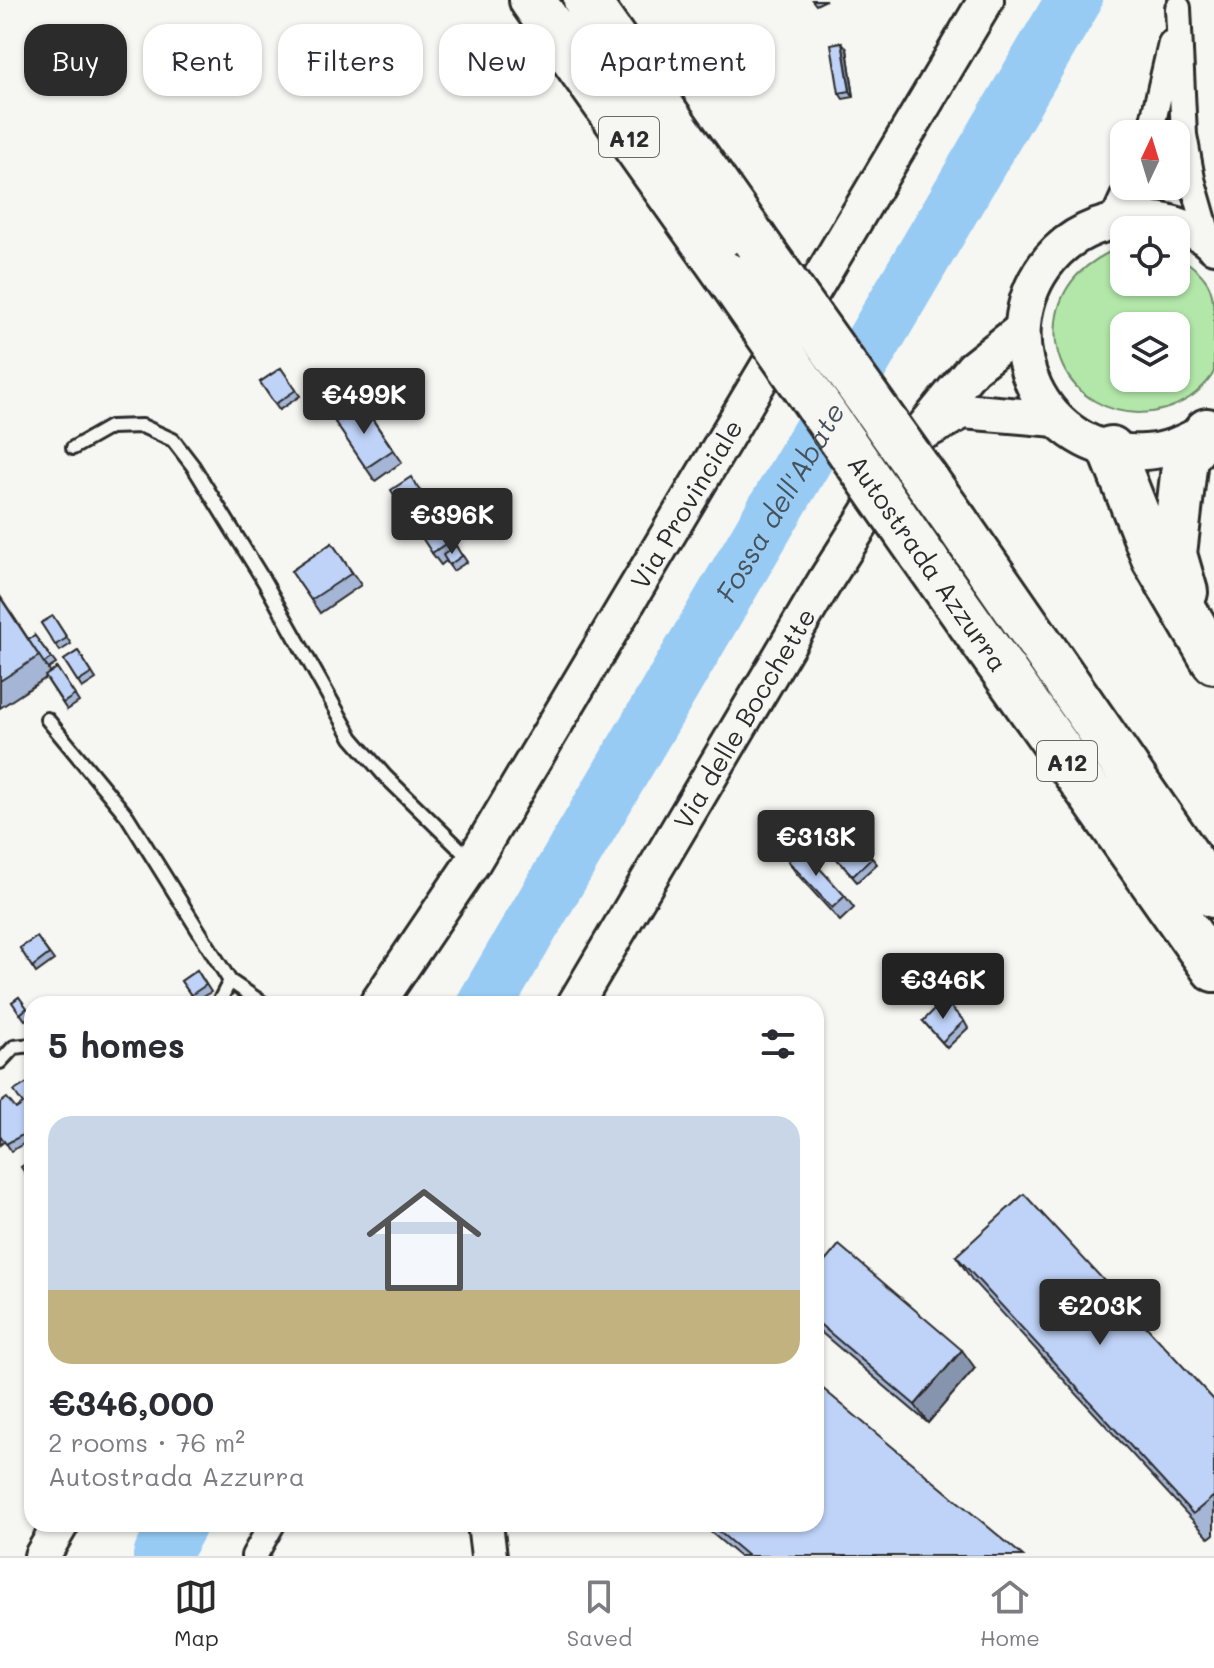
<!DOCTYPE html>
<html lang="en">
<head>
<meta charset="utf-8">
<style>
	body { margin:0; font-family:Mali,sans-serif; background:#f7f7f7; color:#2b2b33; height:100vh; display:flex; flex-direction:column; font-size:30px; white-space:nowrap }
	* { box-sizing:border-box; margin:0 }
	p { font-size:26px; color:#7c7c81 }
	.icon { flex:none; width:44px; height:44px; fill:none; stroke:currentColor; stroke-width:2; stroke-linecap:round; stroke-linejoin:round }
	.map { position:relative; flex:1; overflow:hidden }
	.side { position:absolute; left:24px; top:996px; width:800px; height:536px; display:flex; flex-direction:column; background:#fff; border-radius:24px; box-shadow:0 2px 6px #0004 }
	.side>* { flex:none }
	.banner { position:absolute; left:24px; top:24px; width:800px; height:72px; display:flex; gap:16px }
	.needle { width:52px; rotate:4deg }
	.tools { position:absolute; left:1110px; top:120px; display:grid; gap:16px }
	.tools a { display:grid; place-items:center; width:80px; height:80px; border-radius:16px; background:#fff; box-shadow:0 2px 6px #0004; font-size:40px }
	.price { position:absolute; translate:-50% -68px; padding:0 18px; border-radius:8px; background:#2b2b2b; color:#fff; font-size:26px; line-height:52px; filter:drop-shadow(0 2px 4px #0008) }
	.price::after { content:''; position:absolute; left:50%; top:48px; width:24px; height:18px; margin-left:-12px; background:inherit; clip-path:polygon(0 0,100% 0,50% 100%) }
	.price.current { background:#222; color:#fff }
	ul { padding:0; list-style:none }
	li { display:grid; align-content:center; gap:16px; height:424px; padding:0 24px }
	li+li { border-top:2px solid #e1e1e2 }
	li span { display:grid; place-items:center; height:248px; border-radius:24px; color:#555 }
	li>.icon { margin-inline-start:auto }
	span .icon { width:144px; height:144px; fill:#fffc; stroke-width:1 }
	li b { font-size:34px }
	h2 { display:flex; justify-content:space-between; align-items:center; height:96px; padding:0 24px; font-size:34px }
	.chip { padding:0 28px; border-radius:24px; background:#fff; box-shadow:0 2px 6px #0004; font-size:28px; line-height:72px }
	.chip.current { background:#2b2b2b; color:#fff }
	.tabs { display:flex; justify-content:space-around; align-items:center; height:112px; border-top:2px solid #e1e1e2; background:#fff; font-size:22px; color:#7c7c81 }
	.tabs a { display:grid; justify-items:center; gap:4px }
	.tabs .current { color:#2b2b2b }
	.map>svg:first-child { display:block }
	.green { fill:#b2e7a9; stroke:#6e896a; stroke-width:2; fill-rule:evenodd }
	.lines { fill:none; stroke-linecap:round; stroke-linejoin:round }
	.river { stroke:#97cbf4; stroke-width:56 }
	.service-casing { stroke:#2b2b2b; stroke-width:18 }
	.minor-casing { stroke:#2b2b2b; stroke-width:30 }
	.secondary-casing { stroke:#2b2b2b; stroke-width:40 }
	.motorway-casing { stroke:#2b2b2b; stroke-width:50 }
	.service { stroke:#f6f6f2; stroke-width:12 }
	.minor { stroke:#f6f6f2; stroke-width:24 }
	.secondary { stroke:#f6f6f2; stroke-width:34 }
	.motorway { stroke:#f6f6f2; stroke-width:44 }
	.motorway-bridge-casing { stroke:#2b2b2b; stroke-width:50; stroke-linecap:butt }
	.motorway-bridge { stroke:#f6f6f2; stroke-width:44 }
	.wall { fill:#a4b5d5; stroke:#2b2b2b; stroke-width:2 }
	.shaded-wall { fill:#8694ae; stroke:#2b2b2b; stroke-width:2 }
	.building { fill:#bfd3f8; stroke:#2b2b2b; stroke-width:2 }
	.labels { text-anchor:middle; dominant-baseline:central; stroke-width:6; stroke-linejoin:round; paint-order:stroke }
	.shield { fill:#f6f6f2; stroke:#686867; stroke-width:2 }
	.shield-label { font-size:24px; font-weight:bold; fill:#2b2b2b }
	.street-label { font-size:26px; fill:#2b2b2b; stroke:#f6f6f2 }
	.water-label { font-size:28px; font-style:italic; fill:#46535d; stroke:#f6f6f2 }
</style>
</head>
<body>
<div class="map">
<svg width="1214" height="1556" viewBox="0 0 1214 1556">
	<rect width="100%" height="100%" fill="#f6f6f2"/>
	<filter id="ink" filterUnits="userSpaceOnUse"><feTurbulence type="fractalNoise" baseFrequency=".0125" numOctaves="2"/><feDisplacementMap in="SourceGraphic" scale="16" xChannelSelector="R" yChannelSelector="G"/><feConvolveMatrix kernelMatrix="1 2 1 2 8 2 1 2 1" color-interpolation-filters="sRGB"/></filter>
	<g filter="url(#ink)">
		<path class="green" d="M1120,247H1124V282H1176V254C1214,281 1214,287 1214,334C1214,345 1214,361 1214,371C1211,380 1197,393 1189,398C1126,438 1043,393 1057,315C1064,279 1089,261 1120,247ZM1124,326H1176V378H1124Z"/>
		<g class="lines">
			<g class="river">
				<path id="s1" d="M485,1004L1074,0"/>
				<path d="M161,1556L179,1524"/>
			</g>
			<defs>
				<path id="service" d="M73,448L110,427L142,426L173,440L193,466L264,581L352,738L385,776L471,860
					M47,719L127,816L230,981L264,1004
					M218,1004L230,981
					M0,1062L14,1047L32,1045"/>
				<path id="minor" d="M1178,8L1184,135L1192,179L1210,242
					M1150,134L1171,43
					M1112,221L1128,186
					M254,1556L272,1524"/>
				<g id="secondary">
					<path d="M928,430L963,411L1056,419"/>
					<path d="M1207,431C1187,441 1168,451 1145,452C1041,459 986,336 1050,259C1070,235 1099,222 1129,220C1158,217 1194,225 1214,246"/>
					<path id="s2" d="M377,1004L473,862L986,0"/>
					<path id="s3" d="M575,1004L827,578L917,436L973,368L1021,330"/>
					<path d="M485,1524L489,1556"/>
					<path d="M42,1556L61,1524"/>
				</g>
				<path id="motorway" d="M532,0L727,275
					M586,0L754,239
					M1111,449L1155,560L1214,661
					M956,522L1214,895
					M920,552L1214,969
					M1185,592L1174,554L1185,458L1207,431"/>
			</defs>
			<use href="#service" class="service-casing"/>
			<use href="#minor" class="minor-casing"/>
			<use href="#secondary" class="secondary-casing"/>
			<use href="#motorway" class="motorway-casing"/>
			<use href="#service" class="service"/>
			<use href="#minor" class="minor"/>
			<use href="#secondary" class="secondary"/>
			<use href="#motorway" class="motorway"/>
			<defs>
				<path id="motorway-bridge" d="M754,239L956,522
					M727,275L920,552"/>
			</defs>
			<use href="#motorway-bridge" class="motorway-bridge-casing"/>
			<use href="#motorway-bridge" class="motorway-bridge"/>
		</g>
		<path class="wall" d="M812,0H826L816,5Z
			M847,49L854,97L843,99L839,93Z
			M281,368L300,396L279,410L260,382Z
			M362,404L402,462L375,481L335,422Z
			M420,490L467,562L453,571L446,561L441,565L432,553Z
			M332,543L361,585L320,613L291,571Z
			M0,596L37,652L35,636L56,664L48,669L45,664L51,673L57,668L79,702L67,710L46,678L0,708Z
			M53,616L71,644L60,651L41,623Z
			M78,651L96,679L82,688L64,660Z
			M872,858L877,864L857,882L837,859Z
			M788,861L845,896L854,908L840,921L796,873Z
			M37,937L54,960L36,973L20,948Z
			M197,970L211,992L195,1001L181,981Z
			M19,997L32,1015L25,1020L12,1002Z
			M923,1021H964L968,1028L947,1048Z
			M32,1081V1139L11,1151L5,1141L0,1145V1103L16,1109L23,1104Z
			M956,1256L1214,1400V1534L1209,1538L972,1280Z
			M816,1272L975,1368L928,1423L816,1328Z
			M701,1524H816L1023,1556H739Z"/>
		<path class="shaded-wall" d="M842,42L847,49L854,97L850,91Z
			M962,1350L975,1368L928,1423L915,1405Z"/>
		<path class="building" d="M842,42L850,91L839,93L831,44Z
			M281,368L296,390L275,404L260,382Z
			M362,404L393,450L366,468L335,422Z
			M411,477L451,540L432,553L391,490Z
			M332,543L352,573L311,600L291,571Z
			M456,546L462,556L449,565L443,555Z
			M0,597L39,656L0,681Z
			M53,616L67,638L55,645L41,623Z
			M35,636L51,658L44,663L28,639Z
			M78,651L92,673L78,682L64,660Z
			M57,668L75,695L63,703L45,676Z
			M857,841L872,858L853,876L837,859Z
			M801,848L845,896L832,908L788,861Z
			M37,937L49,954L32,967L20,948Z
			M197,970L206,985L191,995L181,981Z
			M19,997L27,1008L20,1014L12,1002Z
			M944,1000L964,1021L942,1042L923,1021Z
			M32,1080V1130L6,1144L0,1135V1103L7,1098L16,1109L23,1104L14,1091Z
			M32,1159V1183L21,1167Z
			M1024,1194L1214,1400V1496L1193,1514L956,1256Z
			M839,1245L962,1350L915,1405L816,1321V1272Z
			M816,1383L1023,1556H748L710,1524H816Z"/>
	</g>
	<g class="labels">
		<g class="shield">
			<rect x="599" y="117" width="60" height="40" rx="6"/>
			<rect x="1037" y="741" width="60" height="40" rx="6"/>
		</g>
		<g class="shield-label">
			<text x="629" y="137">A12</text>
			<text x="1067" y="761">A12</text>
		</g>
		<g class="street-label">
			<text stroke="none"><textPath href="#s2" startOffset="588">Via Provinciale</textPath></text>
			<text transform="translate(928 563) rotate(55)">Autostrada Azzurra</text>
			<text stroke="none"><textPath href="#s3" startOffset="332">Via delle Bocchette</textPath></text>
		</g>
		<g class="water-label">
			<text stroke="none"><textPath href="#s1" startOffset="582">Fossa dell'Abate</textPath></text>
		</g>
	</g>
</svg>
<div class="tools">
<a><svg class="needle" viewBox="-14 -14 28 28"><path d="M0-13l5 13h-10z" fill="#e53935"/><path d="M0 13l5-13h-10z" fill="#7c7c81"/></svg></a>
<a><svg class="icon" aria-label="locate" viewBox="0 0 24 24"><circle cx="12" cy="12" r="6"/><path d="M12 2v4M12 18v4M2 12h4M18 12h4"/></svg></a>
<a><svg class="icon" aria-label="layers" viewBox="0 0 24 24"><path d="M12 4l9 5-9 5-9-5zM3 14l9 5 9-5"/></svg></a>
</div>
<b class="price" style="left:364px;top:436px">€499K</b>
<b class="price" style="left:452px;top:556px">€396K</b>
<b class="price" style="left:816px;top:878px">€313K</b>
<b class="price current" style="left:943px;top:1021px">€346K</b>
<b class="price" style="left:1100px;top:1347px">€203K</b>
<div class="banner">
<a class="chip current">Buy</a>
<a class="chip">Rent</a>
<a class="chip">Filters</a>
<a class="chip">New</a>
<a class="chip">Apartment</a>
</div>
<section class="side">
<h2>5 homes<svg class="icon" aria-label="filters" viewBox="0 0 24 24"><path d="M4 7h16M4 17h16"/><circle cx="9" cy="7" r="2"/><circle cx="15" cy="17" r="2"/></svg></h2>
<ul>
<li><span style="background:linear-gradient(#c9d6e8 70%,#c2b280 0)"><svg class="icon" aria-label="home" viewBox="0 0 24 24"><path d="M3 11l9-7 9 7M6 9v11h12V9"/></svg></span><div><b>€346,000</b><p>2 rooms · 76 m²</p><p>Autostrada Azzurra</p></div></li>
</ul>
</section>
</div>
<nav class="tabs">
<a class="current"><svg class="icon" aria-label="map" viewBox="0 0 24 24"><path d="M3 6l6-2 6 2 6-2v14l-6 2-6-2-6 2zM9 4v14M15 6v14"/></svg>Map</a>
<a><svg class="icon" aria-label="saved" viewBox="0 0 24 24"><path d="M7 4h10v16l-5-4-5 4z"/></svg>Saved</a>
<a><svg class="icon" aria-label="home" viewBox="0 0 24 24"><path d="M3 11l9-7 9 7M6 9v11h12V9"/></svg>Home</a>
</nav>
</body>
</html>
